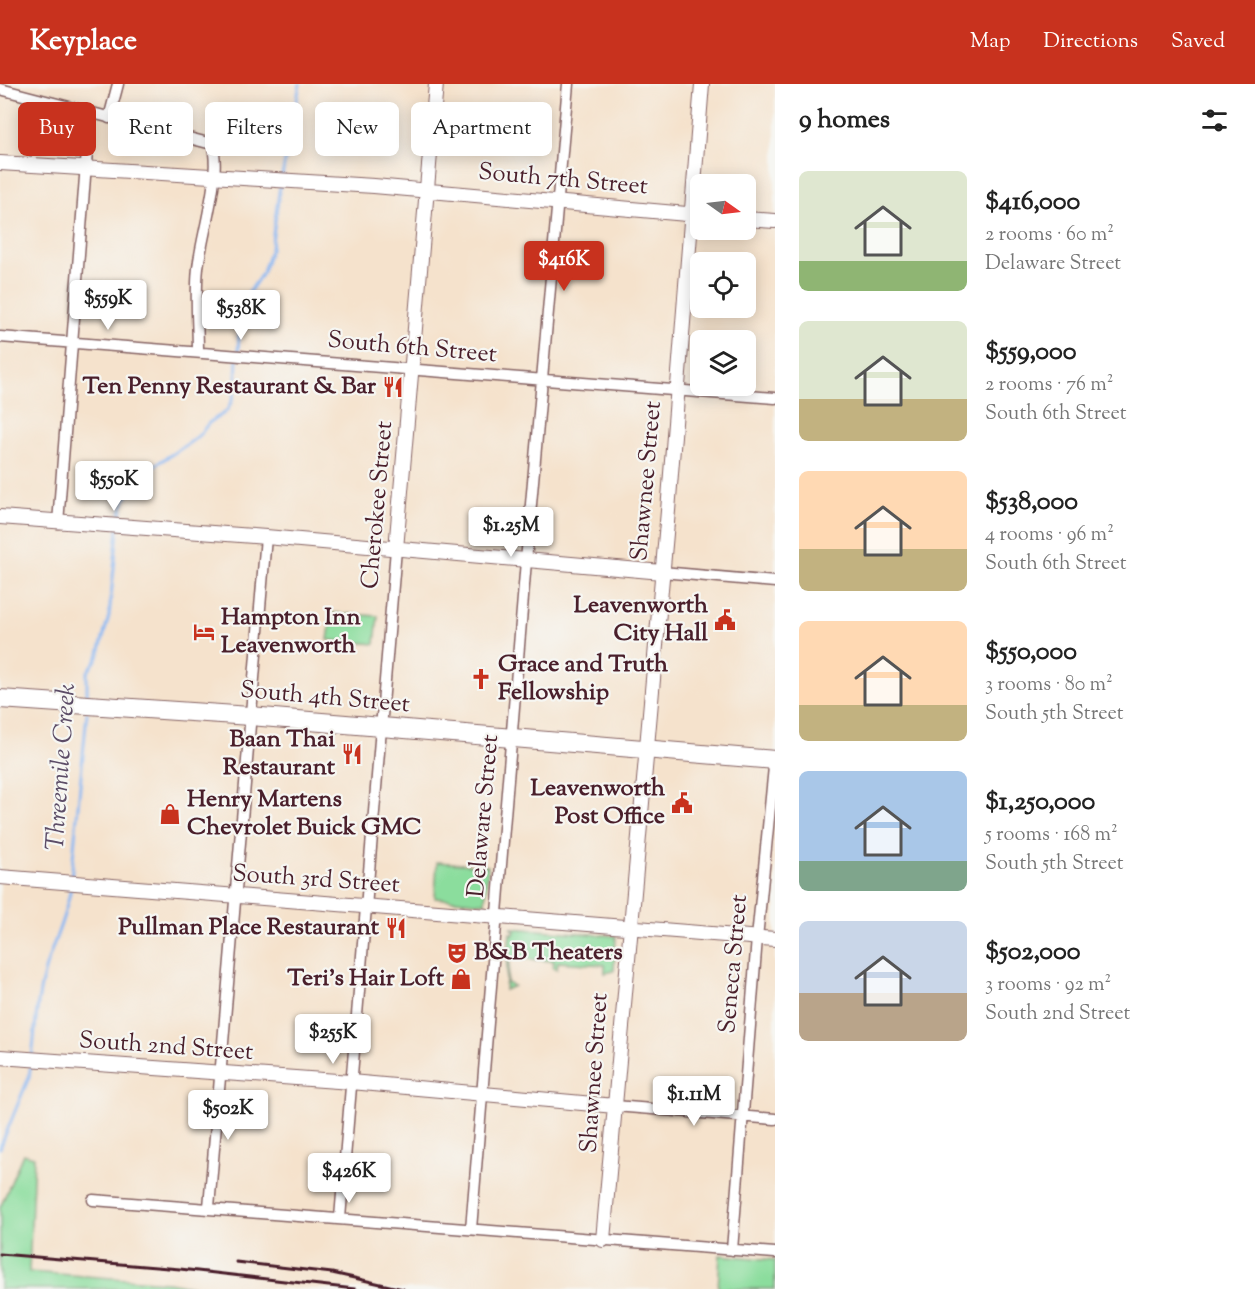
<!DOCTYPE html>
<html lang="en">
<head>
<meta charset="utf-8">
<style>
	body { margin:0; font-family:"Sorts Mill Goudy",serif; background:#f2f2f2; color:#222; height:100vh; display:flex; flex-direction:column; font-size:22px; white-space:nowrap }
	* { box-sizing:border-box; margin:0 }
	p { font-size:20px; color:#767676 }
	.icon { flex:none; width:33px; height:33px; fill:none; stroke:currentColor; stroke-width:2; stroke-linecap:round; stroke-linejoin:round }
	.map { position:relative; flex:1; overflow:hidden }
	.drawer { display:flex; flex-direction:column; background:#fff; width:480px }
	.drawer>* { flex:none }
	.banner { position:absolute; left:18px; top:18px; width:570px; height:54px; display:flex; gap:12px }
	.needle { width:39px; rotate:104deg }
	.fabs { position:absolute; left:690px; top:90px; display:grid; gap:12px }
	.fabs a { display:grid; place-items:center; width:66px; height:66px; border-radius:9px; background:#fff; box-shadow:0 3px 15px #0003; font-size:30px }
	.price { position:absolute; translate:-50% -51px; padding:0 14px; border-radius:6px; background:#fff; color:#222; font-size:20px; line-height:39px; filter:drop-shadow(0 2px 3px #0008) }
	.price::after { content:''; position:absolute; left:50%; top:36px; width:18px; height:14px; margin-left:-9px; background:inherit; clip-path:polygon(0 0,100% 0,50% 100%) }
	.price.active { background:#c8321e; color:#fff }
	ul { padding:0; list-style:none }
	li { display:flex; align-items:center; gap:18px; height:150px; padding:0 24px }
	li span { display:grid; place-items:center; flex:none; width:168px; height:120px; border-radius:9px; color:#555 }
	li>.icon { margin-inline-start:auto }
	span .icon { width:72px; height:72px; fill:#fffc; stroke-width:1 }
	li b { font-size:26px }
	h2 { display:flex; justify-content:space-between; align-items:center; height:72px; padding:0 24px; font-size:26px }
	.tag { padding:0 21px; border-radius:9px; background:#fff; box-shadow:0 3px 15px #0003; font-size:21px; line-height:54px }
	.tag.active { background:#c8321e; color:#fff }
	header { display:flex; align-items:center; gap:36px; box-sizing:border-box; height:84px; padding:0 30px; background:#c8321e; color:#fff }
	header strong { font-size:28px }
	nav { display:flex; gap:33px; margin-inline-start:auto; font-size:21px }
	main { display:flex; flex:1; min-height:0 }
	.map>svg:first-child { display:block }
	.green { fill:#8bdd9d; stroke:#6a7e64; stroke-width:1.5 }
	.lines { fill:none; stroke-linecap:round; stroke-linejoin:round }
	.stream { stroke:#88b7f3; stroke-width:3 }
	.minor-casing { stroke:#866363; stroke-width:13 }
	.tertiary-casing { stroke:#866363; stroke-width:16 }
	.trunk-casing { stroke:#866363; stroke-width:20 }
	.minor { stroke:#fff; stroke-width:10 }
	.tertiary { stroke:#fff; stroke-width:14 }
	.trunk { stroke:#fff; stroke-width:18 }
	.rail { stroke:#4a1f2b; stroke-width:3 }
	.labels { text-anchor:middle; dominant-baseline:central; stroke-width:4.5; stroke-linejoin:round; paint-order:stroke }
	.street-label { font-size:24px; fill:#4a1f2b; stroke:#f6f6f2 }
	.poi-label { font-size:24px; font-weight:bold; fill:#4a1f2b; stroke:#f6f6f2; text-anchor:end }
	.water-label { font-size:26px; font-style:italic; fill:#5d4d67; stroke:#f6f6f2 }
</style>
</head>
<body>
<header>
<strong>Keyplace</strong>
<nav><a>Map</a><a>Directions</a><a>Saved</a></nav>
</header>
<main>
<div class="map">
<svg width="775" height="1205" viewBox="0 0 775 1205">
	<rect width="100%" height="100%" fill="#f6f6f2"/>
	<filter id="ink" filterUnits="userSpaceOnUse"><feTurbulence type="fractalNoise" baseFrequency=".0167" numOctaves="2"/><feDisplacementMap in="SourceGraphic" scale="12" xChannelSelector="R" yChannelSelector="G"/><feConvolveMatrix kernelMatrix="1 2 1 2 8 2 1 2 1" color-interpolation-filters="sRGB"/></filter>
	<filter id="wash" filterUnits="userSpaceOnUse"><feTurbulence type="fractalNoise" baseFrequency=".008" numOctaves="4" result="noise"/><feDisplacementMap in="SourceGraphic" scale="24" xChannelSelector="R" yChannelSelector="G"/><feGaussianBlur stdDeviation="1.35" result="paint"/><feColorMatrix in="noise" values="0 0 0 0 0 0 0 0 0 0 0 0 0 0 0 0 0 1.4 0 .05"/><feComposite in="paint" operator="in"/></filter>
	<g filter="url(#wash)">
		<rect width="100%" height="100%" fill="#f5e2cc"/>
		<path class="green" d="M332,529L378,532L375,560L328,556Z
			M437,778L488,782L485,819L435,814Z
			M511,844L616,852L614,887L605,889V881L558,878L557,885L553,884L554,877L510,874L507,899L514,902L505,906L510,849L514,850L515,846Z
			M23,1070L34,1073L29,1188L168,1198L208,1205H0V1124Z
			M720,1171L775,1176V1205H718Z"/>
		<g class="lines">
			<path class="stream" d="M282,92L300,0
				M238,269L241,220L263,188L271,164L280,102
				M119,439C126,386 162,381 197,353C202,349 205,343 209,339C217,332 225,332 230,321C237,308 236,290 237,275
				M87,616V589L98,573L109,532L118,445
				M71,795L87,629
				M32,973C36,942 36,917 45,886C53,858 67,831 71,802
				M0,1064L29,993L31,979"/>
		</g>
	</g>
	<g filter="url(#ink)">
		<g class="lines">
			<defs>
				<path id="minor" d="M0,5L212,60C222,90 202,149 198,184C195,211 198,240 198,268
					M109,34L118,0
					M0,253L775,314
					M58,439L90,29
					M662,488L775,498
					M615,1022L775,1035
					M93,1116L775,1169
					M209,1123L266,453
					M340,1134L396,465
					M471,1145L526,477L568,0
					M732,1166L757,854L775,673"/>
				<path id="tertiary" d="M0,79L374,102L698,131
					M746,135L775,137
					M0,433L266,453L662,488
					M396,465L436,0
					M0,793L775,855
					M0,973L351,998L615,1022
					M603,1156L668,427L702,0"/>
				<path id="trunk" d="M0,615L250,632L775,676"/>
			</defs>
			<use href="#minor" class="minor-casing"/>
			<use href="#tertiary" class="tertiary-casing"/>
			<use href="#trunk" class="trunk-casing"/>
			<use href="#minor" class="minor"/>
			<use href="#tertiary" class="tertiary"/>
			<use href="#trunk" class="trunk"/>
			<path class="rail" d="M0,1170L180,1185L355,1205
				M236,1178L332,1189L403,1205"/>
		</g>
	</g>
	<defs>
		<symbol id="restaurant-bare" viewBox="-9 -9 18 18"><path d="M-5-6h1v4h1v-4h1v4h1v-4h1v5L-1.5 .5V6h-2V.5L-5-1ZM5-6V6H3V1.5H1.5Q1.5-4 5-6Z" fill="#c8321e" stroke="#f6f6f2" stroke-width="2.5" paint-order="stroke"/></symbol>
		<symbol id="civic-bare" viewBox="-9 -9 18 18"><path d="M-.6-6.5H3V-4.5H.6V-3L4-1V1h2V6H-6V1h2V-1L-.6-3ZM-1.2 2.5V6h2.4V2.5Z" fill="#c8321e" stroke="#f6f6f2" stroke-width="2.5" paint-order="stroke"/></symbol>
		<symbol id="hotel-bare" viewBox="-9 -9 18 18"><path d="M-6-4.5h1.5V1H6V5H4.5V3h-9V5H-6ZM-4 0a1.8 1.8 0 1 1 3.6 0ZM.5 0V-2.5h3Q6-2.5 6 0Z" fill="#c8321e" stroke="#f6f6f2" stroke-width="2.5" paint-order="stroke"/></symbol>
		<symbol id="church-bare" viewBox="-9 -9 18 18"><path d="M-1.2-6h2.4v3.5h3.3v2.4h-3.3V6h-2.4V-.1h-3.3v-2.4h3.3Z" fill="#c8321e" stroke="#f6f6f2" stroke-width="2.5" paint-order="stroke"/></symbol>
		<symbol id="shop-bare" viewBox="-9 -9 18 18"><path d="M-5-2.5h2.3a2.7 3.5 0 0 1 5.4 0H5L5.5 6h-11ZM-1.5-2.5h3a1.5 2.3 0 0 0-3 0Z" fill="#c8321e" stroke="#f6f6f2" stroke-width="2.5" paint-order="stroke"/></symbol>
		<symbol id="theatre-bare" viewBox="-9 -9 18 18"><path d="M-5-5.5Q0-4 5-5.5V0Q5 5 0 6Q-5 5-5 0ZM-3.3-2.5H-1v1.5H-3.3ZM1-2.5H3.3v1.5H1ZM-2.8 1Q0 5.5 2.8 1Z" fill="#c8321e" stroke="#f6f6f2" stroke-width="2.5" paint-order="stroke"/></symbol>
	</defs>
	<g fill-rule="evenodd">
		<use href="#restaurant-bare" x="378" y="288" width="30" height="30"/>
		<use href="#civic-bare" x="710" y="521" width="30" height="30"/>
		<use href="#hotel-bare" x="189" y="533" width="30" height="30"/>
		<use href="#church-bare" x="466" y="580" width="30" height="30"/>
		<use href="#restaurant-bare" x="337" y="655" width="30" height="30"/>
		<use href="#civic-bare" x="667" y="704" width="30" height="30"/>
		<use href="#shop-bare" x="155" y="715" width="30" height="30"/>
		<use href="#restaurant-bare" x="381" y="829" width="30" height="30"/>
		<use href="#theatre-bare" x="442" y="854" width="30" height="30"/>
		<use href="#shop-bare" x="446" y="880" width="30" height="30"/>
	</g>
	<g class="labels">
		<g class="street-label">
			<text transform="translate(563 96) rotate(5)">South 7th Street</text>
			<text transform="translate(412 264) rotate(5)">South 6th Street</text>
			<text transform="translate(647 397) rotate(-85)">Shawnee Street</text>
			<text transform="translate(378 421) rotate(-85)">Cherokee Street</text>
			<text transform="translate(325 614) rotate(5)">South 4th Street</text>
			<text transform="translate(484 732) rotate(-85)">Delaware Street</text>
			<text transform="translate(316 796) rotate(4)">South 3rd Street</text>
			<text transform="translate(734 880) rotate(-85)">Seneca Street</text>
			<text transform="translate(166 963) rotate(4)">South 2nd Street</text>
			<text transform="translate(595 989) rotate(-86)">Shawnee Street</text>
		</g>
		<g class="poi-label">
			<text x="376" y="303">Ten Penny Restaurant &amp; Bar</text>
			<text x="708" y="522">Leavenworth<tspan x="708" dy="28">City Hall</tspan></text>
			<text x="221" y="534" text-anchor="start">Hampton Inn<tspan x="221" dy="28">Leavenworth</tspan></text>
			<text x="498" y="581" text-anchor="start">Grace and Truth<tspan x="498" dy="28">Fellowship</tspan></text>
			<text x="335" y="656">Baan Thai<tspan x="335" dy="28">Restaurant</tspan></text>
			<text x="665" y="705">Leavenworth<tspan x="665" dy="28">Post Office</tspan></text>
			<text x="187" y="716" text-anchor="start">Henry Martens<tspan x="187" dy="28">Chevrolet Buick GMC</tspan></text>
			<text x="379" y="844">Pullman Place Restaurant</text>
			<text x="474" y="869" text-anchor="start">B&amp;B Theaters</text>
			<text x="444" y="895">Teri's Hair Loft</text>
		</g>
		<g class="water-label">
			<text transform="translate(62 683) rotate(-86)">Threemile Creek</text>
		</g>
	</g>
</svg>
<div class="fabs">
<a><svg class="needle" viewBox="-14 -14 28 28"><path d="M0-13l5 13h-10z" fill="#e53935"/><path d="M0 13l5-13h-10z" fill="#767676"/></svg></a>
<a><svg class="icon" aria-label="locate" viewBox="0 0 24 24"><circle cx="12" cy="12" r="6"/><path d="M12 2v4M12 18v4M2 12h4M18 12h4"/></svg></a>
<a><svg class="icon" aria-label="layers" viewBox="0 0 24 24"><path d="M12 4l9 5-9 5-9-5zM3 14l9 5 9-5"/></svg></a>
</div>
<b class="price active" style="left:564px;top:208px">$416K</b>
<b class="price" style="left:108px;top:247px">$559K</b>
<b class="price" style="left:241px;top:257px">$538K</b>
<b class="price" style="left:114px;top:428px">$550K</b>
<b class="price" style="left:511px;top:474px">$1.25M</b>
<b class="price" style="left:333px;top:981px">$255K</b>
<b class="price" style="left:694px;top:1043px">$1.11M</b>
<b class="price" style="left:228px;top:1057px">$502K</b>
<b class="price" style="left:349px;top:1120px">$426K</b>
<div class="banner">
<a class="tag active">Buy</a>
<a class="tag">Rent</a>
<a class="tag">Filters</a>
<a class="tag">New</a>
<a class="tag">Apartment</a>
</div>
</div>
<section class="drawer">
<h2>9 homes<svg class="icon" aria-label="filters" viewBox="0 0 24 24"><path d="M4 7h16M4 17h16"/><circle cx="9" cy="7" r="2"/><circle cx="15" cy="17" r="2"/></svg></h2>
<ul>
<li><span style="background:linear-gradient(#dfe7d0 75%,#8fb573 0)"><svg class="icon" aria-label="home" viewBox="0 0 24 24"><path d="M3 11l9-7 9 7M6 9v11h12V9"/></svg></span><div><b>$416,000</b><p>2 rooms · 60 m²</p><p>Delaware Street</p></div></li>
<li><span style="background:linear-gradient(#dfe7d0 65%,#c2b280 0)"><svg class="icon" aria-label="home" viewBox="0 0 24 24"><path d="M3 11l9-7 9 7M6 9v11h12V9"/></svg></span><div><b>$559,000</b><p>2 rooms · 76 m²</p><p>South 6th Street</p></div></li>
<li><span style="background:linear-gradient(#ffd9b3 65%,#c2b280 0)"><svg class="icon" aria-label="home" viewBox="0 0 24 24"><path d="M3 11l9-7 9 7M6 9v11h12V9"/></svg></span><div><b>$538,000</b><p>4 rooms · 96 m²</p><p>South 6th Street</p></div></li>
<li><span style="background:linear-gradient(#ffd9b3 70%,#c2b280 0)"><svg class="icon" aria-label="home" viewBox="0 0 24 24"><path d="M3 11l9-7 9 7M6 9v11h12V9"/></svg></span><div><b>$550,000</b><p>3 rooms · 80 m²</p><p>South 5th Street</p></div></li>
<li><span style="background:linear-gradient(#a9c7e8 75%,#7fa58c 0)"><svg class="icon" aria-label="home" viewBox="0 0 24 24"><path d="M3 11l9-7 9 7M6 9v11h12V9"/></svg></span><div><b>$1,250,000</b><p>5 rooms · 168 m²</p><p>South 5th Street</p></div></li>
<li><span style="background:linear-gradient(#c9d6e8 60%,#b9a48a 0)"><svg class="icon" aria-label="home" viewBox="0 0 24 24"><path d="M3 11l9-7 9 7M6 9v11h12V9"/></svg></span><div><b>$502,000</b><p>3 rooms · 92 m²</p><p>South 2nd Street</p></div></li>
</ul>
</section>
</main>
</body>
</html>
